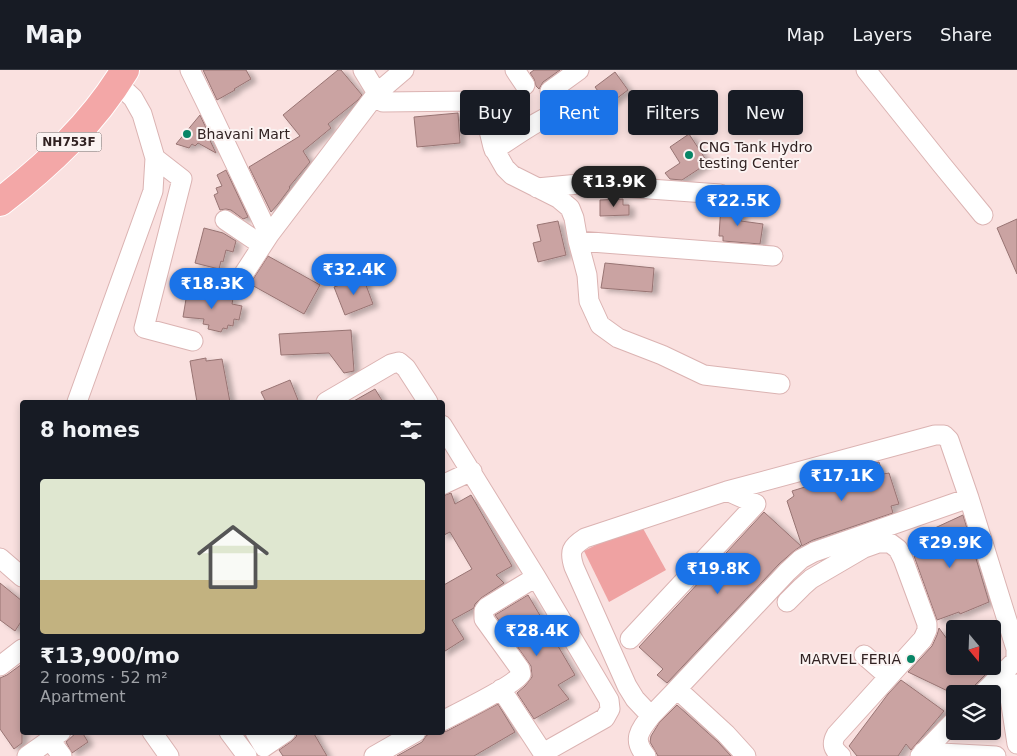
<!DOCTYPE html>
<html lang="en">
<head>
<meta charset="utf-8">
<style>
	body { margin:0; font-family:"DejaVu Sans",sans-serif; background:#20242c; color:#f1f3f6; height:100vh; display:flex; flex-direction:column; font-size:19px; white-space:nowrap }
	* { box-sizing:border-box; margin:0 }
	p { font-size:16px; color:#9ea1a6 }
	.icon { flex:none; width:28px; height:28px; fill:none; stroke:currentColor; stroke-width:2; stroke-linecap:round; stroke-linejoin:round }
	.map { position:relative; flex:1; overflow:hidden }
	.drawer { position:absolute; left:20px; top:330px; width:425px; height:335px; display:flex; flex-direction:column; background:#171b24; border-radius:5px; box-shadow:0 2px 8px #0003 }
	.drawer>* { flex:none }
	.hud { position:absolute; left:460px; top:20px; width:475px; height:45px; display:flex; gap:10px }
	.needle { width:32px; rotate:161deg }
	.tools { position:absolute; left:946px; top:550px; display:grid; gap:10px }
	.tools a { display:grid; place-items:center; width:55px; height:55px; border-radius:5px; background:#171b24; box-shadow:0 2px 8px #0003; font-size:25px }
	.price { position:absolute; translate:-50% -42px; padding:0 11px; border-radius:18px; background:#1a73e8; color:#fff; font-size:16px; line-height:32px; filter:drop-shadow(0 1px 2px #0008) }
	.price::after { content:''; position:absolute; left:50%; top:30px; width:15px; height:11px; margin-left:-8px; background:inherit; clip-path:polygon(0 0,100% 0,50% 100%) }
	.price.active { background:#222; color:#fff }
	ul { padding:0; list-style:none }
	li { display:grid; align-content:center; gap:10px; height:265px; padding:0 20px }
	li span { display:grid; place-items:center; height:155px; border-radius:5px; color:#555 }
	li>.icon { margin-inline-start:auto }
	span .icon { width:90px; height:90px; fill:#fffc; stroke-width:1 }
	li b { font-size:21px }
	h2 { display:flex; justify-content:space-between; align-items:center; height:60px; padding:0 20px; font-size:21px }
	.tag { padding:0 18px; border-radius:5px; background:#171b24; box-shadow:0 2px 8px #0003; font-size:18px; line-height:45px }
	.tag.active { background:#1a73e8; color:#fff }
	header { display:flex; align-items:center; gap:30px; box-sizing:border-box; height:70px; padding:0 25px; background:#171b24; border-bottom:1px solid #363941 }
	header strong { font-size:24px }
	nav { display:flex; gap:28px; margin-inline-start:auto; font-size:18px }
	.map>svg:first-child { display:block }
	.green { fill:#efa2a2 }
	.building { fill:#caa3a2; stroke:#987473; filter:url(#shadow) }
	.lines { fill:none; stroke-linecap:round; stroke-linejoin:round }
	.minor-casing { stroke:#dbb3b2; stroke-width:21 }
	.highway-casing { stroke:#fff; stroke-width:30 }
	.minor { stroke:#fff; stroke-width:19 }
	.highway { stroke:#f3a7a7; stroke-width:28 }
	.poi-dot { fill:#078566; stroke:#fbf3f2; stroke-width:2 }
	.labels { text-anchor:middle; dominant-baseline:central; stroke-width:4; stroke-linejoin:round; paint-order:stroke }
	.shield { fill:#fbf3f2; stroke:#6e6160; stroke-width:1 }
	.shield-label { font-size:12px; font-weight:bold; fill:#312222 }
	.poi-label { font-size:14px; fill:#312222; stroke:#fbf3f2; text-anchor:start }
</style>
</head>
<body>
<header>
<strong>Map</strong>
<nav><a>Map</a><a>Layers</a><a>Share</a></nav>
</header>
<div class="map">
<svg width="1017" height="686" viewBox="0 0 1017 686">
	<defs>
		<filter id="shadow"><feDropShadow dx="5.5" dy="3" stdDeviation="2.5" flood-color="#0004"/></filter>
	</defs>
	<rect width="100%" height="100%" fill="#fae1e0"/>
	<path class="green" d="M640,453L666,500L609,532L584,481Z"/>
	<path class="building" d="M203,0H246L251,9L234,19L235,20L217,30Z
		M338,0H341L362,25L358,30L328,54L331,58L303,81L310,92L289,117L290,118L278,134L271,142L249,97L300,66L283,45Z
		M534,0H560L543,12L539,19L536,16L534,9L530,3Z
		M615,2L628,20L608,35L595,17Z
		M458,43L460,73L417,77L414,47Z
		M200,45L206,58L205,60L216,83L198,73L195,76L192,74L189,78L176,74Z
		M689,64L708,93L682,110L670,109L665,103L680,93L670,77Z
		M226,100L248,147L243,149L231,140L226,139L220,140L214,125L218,123L216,118L222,116L217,105Z
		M623,129V135H629V145L600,146V130Z
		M721,135L742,136L741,151L763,154L760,174L723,171V166H719Z
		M1017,149V204L997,158Z
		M558,151L566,185L538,192L533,173L541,171L537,155Z
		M204,158L223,163L236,171L233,182L226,180L223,192L221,191L219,199L195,193Z
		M268,186L320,215L304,244L250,214Z
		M605,193L654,198L652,222L601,218Z
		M363,207L373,234L345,245L334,217Z
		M192,218L207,221V224L233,229L232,234L242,236L239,250L234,249L233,256L228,255L227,259L223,258L221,262L208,259L209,255L203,254L204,249L183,247L186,229Z
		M351,260L354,301L344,303L329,283L281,285L279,264Z
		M206,288V291L222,289L230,332H197L190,291Z
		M290,310L298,330L292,332H266L261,322Z
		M375,319L383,332H352Z
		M879,392L883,404L889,403L899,434L891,436L893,443L813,470L802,476L787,431L794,426L792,421L821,412L820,408Z
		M451,423L455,434L471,425L512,496L496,505L504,513L481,528L475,534L474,538L452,550L464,569L442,583V516L472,499L450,462L442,466V426Z
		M764,442L801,476L794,481L779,494L667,613L657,605L663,599L639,577Z
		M963,445L989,532L960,544L959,542L937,550L914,486H917L910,471V467L924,459V463Z
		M0,513L22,531V550L15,561L0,550Z
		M528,525L575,605L558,615L569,629L534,649L517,623L525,616L532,607L531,596L495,545Z
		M939,558L955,580V596H980L987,603L966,624H954L908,602L932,576L937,565Z
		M22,594V673L14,679L0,659V608L7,605Z
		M901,610L944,641L911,680L906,674L898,686H857L849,676L888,624Z
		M498,634L515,662L474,686H397L422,672L426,666L432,662H442L447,661Z
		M677,635L718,672L731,686H658L650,672L651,666L659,653Z
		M77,662H82L88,672L72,683L66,672Z
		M299,662H313L327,686H283L279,680L292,671L296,667L297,664Z"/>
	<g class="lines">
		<defs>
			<path id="minor" d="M190,0L213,47L269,165
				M363,0L377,23L404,0
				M515,0L525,15
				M866,0L942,95L983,145
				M550,21L579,0
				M494,80C512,69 543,45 563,42C571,41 579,42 587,43
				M155,88L182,109L144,258L193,271
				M537,118L579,114L720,124
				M225,150L262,175
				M578,171L773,186
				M243,205L269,165L377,23L383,32L474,31L481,33L484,40L493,77L505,98L512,105L558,128L570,138L574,148L578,171L587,205L589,231L600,255L618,268L662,285L704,305L780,314
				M77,332L153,121L155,88L142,44L133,28L117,13
				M326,332L391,294L399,292L406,298L428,332
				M442,355L536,507L609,630L610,639L605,648L543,683L501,619
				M442,415L472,401
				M0,488L22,507
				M787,532L802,517L811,509L864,478L878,473H890L898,479L903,489L927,554V560L923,569L836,665C831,674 833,679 841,686
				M630,569L756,434L727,421
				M864,585L888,606
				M0,596L22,579
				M1017,614L1008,615L1017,674
				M677,619L787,502L801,489L814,482L969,428
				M651,646L677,619L726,664L746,686
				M442,651C458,643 515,615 521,604L520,599L484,549V541L487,537L536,507
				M152,662L169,686
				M229,662L247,686
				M255,662L264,677L286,662
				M50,670L62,686
				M923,682L996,686
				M27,686L61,662
				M374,686L416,662
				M646,686C632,670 639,661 651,646L635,629L627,616L574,497C569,481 571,477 585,468L727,421L935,365H944L949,370L969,428L1016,579V590L982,624
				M920,686L955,650"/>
			<path id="highway" d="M0,132C49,94 93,53 125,0"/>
		</defs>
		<use href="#minor" class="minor-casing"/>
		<use href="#highway" class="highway-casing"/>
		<use href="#minor" class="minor"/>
		<use href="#highway" class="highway"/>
	</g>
	<g class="poi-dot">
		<circle cx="187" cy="64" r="5"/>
		<circle cx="689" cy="85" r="5"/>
		<circle cx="911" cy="589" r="5"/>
	</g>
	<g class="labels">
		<rect class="shield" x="36.5" y="62.5" width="65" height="19" rx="4"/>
		<g class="shield-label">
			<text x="69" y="72">NH753F</text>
		</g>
		<g class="poi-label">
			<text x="197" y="64">Bhavani Mart</text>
			<text x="699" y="77">CNG Tank Hydro<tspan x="699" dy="16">testing Center</tspan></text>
			<text x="901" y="589" text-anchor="end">MARVEL FERIA</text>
		</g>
	</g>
</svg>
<div class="tools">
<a><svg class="needle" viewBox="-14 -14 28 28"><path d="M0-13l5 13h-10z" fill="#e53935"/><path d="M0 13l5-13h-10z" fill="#9ea1a6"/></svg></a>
<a><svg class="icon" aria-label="layers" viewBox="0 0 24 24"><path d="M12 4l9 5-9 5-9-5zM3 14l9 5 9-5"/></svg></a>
</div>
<b class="price active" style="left:614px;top:138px">₹13.9K</b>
<b class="price" style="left:738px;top:157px">₹22.5K</b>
<b class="price" style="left:354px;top:226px">₹32.4K</b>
<b class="price" style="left:212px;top:240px">₹18.3K</b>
<b class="price" style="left:842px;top:432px">₹17.1K</b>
<b class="price" style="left:950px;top:499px">₹29.9K</b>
<b class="price" style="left:718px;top:525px">₹19.8K</b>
<b class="price" style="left:537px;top:587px">₹28.4K</b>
<div class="hud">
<a class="tag">Buy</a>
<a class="tag active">Rent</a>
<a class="tag">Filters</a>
<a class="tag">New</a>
</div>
<section class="drawer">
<h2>8 homes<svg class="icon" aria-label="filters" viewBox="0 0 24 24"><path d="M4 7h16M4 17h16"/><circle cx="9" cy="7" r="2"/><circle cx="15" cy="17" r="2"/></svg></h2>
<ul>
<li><span style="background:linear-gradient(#dfe7d0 65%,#c2b280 0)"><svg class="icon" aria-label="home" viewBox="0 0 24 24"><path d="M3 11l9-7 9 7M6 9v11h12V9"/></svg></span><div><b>₹13,900/mo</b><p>2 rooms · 52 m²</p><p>Apartment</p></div></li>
</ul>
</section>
</div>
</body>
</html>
